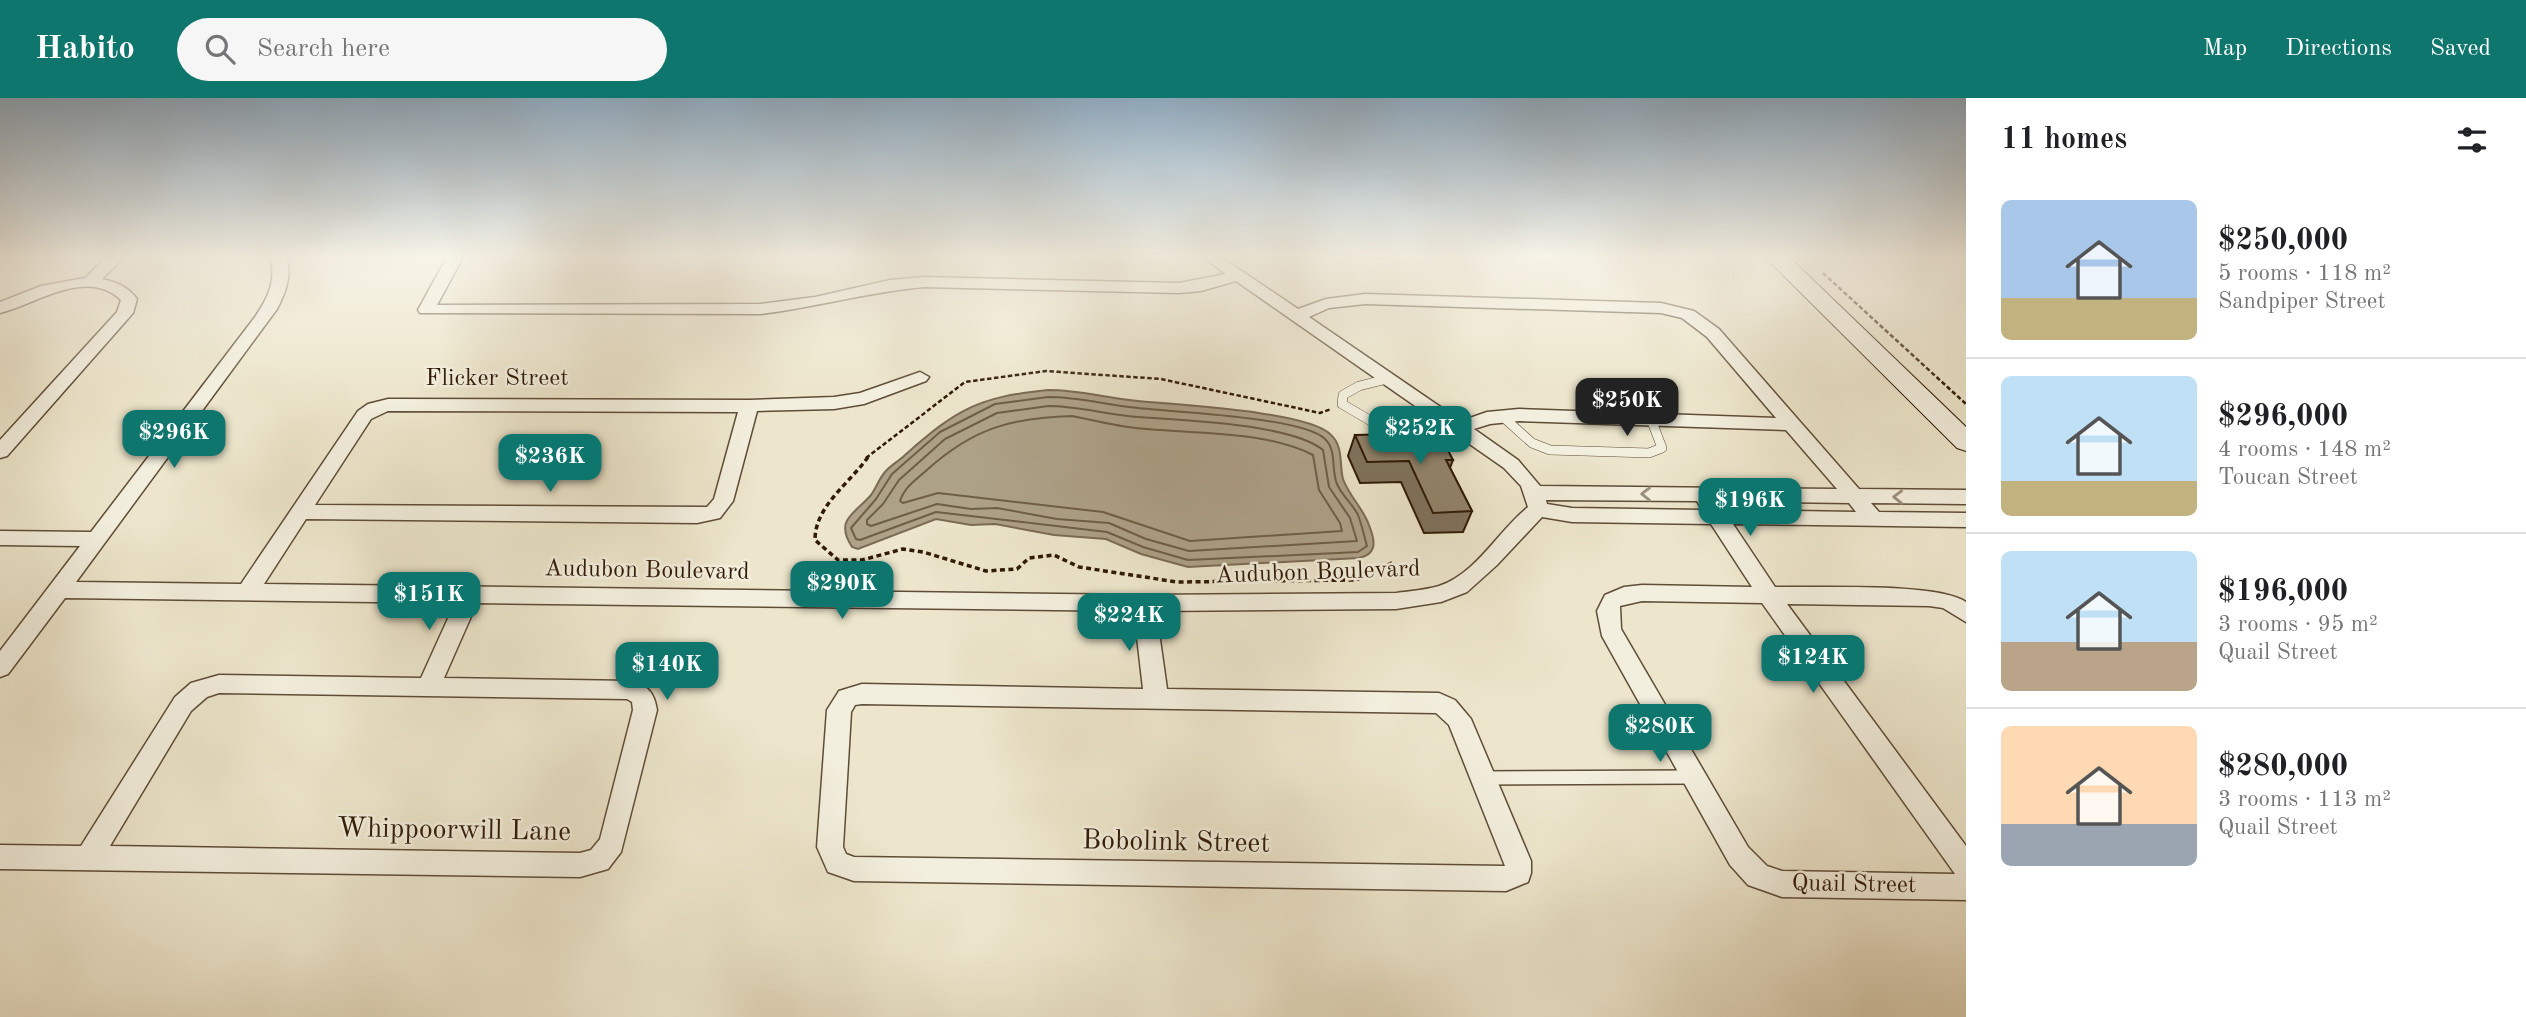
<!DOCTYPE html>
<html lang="en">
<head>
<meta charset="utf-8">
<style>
	body { margin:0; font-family:"Old Standard TT",serif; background:#f6f6f6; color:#202124; height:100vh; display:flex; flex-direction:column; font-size:26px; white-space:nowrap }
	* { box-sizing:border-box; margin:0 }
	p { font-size:23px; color:#757577 }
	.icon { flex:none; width:38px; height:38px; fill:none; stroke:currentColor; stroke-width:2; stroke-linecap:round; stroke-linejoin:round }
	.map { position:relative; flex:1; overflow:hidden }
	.drawer { display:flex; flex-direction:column; background:#fff; width:560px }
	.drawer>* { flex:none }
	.price { position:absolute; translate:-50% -60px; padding:0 16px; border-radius:14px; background:#0f766e; color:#fff; font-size:23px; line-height:46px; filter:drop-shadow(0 2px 4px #0008) }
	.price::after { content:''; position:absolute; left:50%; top:42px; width:21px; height:16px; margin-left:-10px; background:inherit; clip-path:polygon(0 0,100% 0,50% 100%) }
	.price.on { background:#222; color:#fff }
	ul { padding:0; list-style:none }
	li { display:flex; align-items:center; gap:21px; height:175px; padding:0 35px }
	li+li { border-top:2px solid #e0e0e0 }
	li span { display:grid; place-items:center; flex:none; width:196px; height:140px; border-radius:10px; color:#555 }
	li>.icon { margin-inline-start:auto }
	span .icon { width:84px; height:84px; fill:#fffc; stroke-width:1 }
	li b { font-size:30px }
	h2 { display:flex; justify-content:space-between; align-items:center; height:84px; padding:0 35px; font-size:30px }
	header { display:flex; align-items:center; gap:42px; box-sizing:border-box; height:98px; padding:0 35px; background:#0f766e; color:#fff }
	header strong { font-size:33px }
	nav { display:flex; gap:38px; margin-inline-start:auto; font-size:24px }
	.search { width:490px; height:63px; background:#f6f6f6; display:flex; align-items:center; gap:18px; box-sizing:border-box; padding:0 24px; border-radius:38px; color:#757577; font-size:26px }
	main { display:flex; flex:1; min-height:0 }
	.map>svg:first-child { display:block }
	.water { fill:#ada188; stroke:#7b6b54; stroke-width:2 }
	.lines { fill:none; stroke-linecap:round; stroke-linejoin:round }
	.shore { stroke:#6e5e46; stroke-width:2 }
	.lane-far1-casing { stroke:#5f4d37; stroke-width:10 }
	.lane-casing { stroke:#5f4d37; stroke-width:16 }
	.street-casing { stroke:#5f4d37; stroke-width:3 }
	.secondary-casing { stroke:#301a05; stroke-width:2 }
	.path-far1 { stroke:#301a05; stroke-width:2.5; stroke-dasharray:4.5 2.5; stroke-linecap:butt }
	.path { stroke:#301a05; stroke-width:3.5; stroke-dasharray:5 3.5; stroke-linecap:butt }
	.lane-far1 { stroke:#f3efde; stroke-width:9 }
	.lane { stroke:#f3efde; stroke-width:13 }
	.street { fill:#f3efde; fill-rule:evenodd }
	.secondary { fill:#f3efde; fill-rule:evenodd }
	.wall { fill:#7e725d; stroke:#301a05; stroke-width:2 }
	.building { fill:#92846c; stroke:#301a05; stroke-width:2 }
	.oneway { stroke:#9b8f7c }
	.labels { text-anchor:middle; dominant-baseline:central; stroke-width:5; stroke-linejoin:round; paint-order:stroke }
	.street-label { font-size:24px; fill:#301a05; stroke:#f3efde }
	.near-street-label { font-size:28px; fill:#301a05; stroke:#f3efde }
</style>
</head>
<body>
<header>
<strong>Habito</strong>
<div class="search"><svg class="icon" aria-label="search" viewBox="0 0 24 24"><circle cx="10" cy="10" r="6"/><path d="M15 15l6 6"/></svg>Search here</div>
<nav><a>Map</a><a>Directions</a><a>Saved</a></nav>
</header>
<main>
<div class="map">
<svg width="1966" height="919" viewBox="0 0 1966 919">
	<rect width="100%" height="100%" fill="#ede6cc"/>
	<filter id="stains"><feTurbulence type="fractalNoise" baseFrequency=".00286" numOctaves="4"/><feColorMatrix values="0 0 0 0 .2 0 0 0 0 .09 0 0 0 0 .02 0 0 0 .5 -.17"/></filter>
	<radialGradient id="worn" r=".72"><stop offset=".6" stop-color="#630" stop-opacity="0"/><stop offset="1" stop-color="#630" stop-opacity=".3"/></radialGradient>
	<path class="water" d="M1048,292C1079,292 1107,300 1138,303C1176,307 1306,313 1330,336C1344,348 1339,366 1343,381C1349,398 1363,410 1369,427C1375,442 1378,456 1359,460L1188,469L1141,456L1106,441L1054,437L995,426L971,427L936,421L858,451L852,449C834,421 855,416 871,397C876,390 879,381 885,374C891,367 899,363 905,357C957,311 978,299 1048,292Z"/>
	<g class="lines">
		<path class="shore" d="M1048,299C1079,299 1107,307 1138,310C1173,314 1303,319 1325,341C1337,352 1331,373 1337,386C1342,398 1353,406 1358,417C1362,427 1364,438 1367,448L1358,454L1188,462L1143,449L1107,434L936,414L860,442L856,441L851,430L876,401L892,376L940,334L995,306Z
			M1048,308C1079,308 1108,317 1139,319C1183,322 1291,326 1323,352L1329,389L1350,420L1357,443L1189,453L1146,441L1109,425L1057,421L997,410L971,411L937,406L871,428L867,426V422L883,406L899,382L945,341L997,315Z
			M1072,318C1093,322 1115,328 1136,330C1191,336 1264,332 1313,357L1319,392L1340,425L1342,433L1190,443L1103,414L938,395L903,405L900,403C905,388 917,381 928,371C974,330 1011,320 1072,318Z"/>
		<defs>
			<path id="lane-far1" d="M1387,281L1359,288L1343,297L1342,306L1395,337L1438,317
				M1502,318L1532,345L1550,352L1649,355L1662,350L1651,321"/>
			<path id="lane" d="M1484,680L1694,679"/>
			<path id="street" d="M107,159H124L102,181C117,184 128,189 137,201L133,215L7,358L0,360V342L117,214L121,202C86,169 37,206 0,215V204L41,188L85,180Z
				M270,159H286C292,178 286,194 277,211L76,484L241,486L358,313L368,306L388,301L749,302L834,299L860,295L920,274L929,279L926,283L864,306L834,311L757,313L733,403L720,420L697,425L306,421L264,486L1144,497L1396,495C1410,493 1426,492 1439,488C1477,475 1498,433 1528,409L1521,388L1504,370L1236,183L1201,193L1179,195L924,189C869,194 816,209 761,216L420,215L418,212L447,159H463L437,207L761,206L815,199L890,182L924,179L1179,185L1226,176L1203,159H1221L1298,211L1326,201L1365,196L1661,205L1694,213L1719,231L1859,391L1966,392V406L1871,405L1879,414L1966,415V429L1733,426L1775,489C1814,490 1939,484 1966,504V524L1943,510L1929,508L1787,506L1966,748V802L1782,799L1748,787L1730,767L1602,538L1597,513L1605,497L1624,489L1642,487L1752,489L1711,426L1572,424L1542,419L1497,467L1467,494L1441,504L1396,511L1156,513L1167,591L1439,595L1455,602L1471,621L1531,763V775L1528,784L1506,793L854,783L828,774L817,749L827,612L839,593L862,586L1143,591L1134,513L477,505L444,580L631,583C648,588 654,594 657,612L621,754L608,771L580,779L0,771V747L81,748L175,599L191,585L219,577L421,580L455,505L65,500L8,576L0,579V553L80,448L0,447V433L91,434L255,219C268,200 277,182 270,159ZM1365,206L1661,215L1682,220L1707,239L1776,320L1519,311L1487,314L1461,323L1309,219L1329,210ZM388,313L738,314L714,401L707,409L315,407L371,321ZM1519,323L1786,332L1837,391L1540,388L1518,362L1474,331L1490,326ZM1546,402L1697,403L1702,412L1572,410L1547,406ZM1717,403L1849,405L1856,414L1723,412ZM1642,503L1762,505L1955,776L1782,773L1767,768L1748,749L1621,531L1620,508ZM219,595L627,601L632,604L633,612L600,741L591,752L580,755L110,748L191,613L207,599ZM862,606L1436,615L1449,627L1505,768L854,759L846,756L843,749L851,614L855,607Z"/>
			<path id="secondary" d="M1765,159H1789L1966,329V353L1957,350Z"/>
		</defs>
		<use href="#lane-far1" class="lane-far1-casing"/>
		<use href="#lane" class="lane-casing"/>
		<use href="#street" class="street-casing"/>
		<use href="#secondary" class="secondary-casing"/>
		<path class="path-far1" d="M1823,175L1966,306
			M866,360L965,284L1046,273L1161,281L1320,315L1331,311"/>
		<path class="path" d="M868,359C849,386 815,408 815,442L838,462H862L903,451L923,454L986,473L1017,471L1029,460L1054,457L1079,469L1177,484L1356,482L1394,464"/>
		<use href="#lane-far1" class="lane-far1"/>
		<use href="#lane" class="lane"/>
		<use href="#street" class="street"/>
		<use href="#secondary" class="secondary"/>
	</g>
	<path class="wall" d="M1355,337L1453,362L1450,370L1472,413L1463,434L1424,435L1401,384L1360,385L1348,358Z"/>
	<path class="building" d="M1439,335L1453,362H1446L1472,413L1433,415L1409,363L1367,364L1355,337Z"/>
	<defs><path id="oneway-chevron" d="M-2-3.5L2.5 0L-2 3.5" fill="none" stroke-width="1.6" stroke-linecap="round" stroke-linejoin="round" transform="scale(1.75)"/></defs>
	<g class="oneway">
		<use href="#oneway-chevron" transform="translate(1646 396) rotate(-179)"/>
		<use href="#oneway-chevron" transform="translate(1898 399) rotate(-179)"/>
	</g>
	<linearGradient id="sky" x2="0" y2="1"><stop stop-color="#90acc2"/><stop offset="0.55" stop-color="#f7f4e8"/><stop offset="1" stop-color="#f7f4e8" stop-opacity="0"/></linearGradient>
	<rect width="1966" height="288" fill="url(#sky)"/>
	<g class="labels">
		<g class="street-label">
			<text x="497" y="281">Flicker Street</text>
			<text transform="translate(647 473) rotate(1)">Audubon Boulevard</text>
			<text transform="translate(1318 475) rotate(-2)">Audubon Boulevard</text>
			<text transform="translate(1854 787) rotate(1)">Quail Street</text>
		</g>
		<g class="near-street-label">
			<text transform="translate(454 733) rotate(1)">Whippoorwill Lane</text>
			<text transform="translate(1176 745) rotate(1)">Bobolink Street</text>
		</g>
	</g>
	<rect width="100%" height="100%" filter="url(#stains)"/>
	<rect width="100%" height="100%" fill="url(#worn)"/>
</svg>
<b class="price on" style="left:1627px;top:340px">$250K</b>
<b class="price" style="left:1420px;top:368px">$252K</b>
<b class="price" style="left:174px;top:372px">$296K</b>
<b class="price" style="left:550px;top:396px">$236K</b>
<b class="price" style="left:1750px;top:440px">$196K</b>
<b class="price" style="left:842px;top:523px">$290K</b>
<b class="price" style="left:429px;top:534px">$151K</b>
<b class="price" style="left:1129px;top:555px">$224K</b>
<b class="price" style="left:1813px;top:597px">$124K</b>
<b class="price" style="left:667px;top:604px">$140K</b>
<b class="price" style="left:1660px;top:666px">$280K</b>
</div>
<section class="drawer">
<h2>11 homes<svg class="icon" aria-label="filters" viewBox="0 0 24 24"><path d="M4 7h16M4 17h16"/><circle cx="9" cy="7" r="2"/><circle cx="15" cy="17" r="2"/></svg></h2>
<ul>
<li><span style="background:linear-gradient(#a9c7e8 70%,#c2b280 0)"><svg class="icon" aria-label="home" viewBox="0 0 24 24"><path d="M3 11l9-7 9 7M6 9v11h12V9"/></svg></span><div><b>$250,000</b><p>5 rooms · 118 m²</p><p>Sandpiper Street</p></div></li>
<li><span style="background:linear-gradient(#bfe0f5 75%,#c2b280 0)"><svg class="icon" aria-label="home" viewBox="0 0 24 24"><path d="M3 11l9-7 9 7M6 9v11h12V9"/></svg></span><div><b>$296,000</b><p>4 rooms · 148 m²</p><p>Toucan Street</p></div></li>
<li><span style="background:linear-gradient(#bfe0f5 65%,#b9a48a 0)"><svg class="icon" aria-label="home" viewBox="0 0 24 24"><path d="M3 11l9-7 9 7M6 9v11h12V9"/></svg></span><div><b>$196,000</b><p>3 rooms · 95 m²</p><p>Quail Street</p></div></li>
<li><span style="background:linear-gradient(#ffd9b3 70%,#9aa5b1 0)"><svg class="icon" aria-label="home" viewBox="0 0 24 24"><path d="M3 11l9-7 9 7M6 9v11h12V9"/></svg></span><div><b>$280,000</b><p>3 rooms · 113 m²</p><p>Quail Street</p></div></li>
</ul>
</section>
</main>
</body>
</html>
